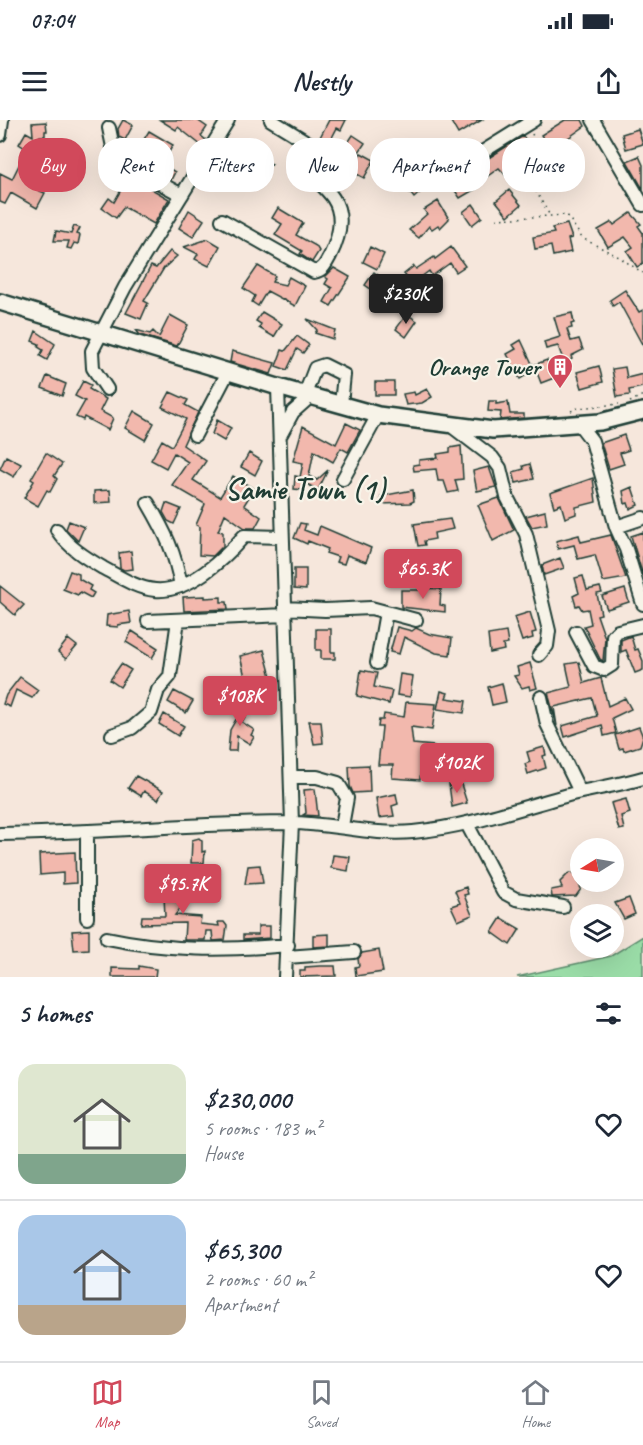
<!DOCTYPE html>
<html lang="en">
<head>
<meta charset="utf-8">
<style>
	body { margin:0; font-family:Caveat,sans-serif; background:#f2f2f3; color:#1f2937; height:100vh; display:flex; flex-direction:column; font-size:22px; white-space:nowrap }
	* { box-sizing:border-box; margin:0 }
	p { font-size:20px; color:#747a83 }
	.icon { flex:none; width:33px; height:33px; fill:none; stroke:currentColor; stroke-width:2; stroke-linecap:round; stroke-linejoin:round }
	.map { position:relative; height:857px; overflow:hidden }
	.drawer { display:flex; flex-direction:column; background:#fff; flex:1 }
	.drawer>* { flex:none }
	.top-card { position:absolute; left:18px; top:18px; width:608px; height:54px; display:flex; gap:12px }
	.needle { width:39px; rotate:259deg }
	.fabs { position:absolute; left:570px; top:718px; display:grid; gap:12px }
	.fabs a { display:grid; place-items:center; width:54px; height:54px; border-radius:50%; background:#fff; box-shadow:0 6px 24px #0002; font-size:30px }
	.price { position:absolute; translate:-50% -51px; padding:0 14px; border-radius:6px; background:#d1495b; color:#fff; font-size:20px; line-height:39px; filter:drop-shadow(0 2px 3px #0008) }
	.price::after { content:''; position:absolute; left:50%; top:36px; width:18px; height:14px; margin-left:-9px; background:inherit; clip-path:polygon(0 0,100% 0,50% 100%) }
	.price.active { background:#222; color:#fff }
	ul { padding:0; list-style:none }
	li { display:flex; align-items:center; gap:18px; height:150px; padding:0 18px }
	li+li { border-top:2px solid #e0e1e3 }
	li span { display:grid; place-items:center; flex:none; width:168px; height:120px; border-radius:18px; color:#555 }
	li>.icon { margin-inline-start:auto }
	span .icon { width:72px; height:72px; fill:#fffc; stroke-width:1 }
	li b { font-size:26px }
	h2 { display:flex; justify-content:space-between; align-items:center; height:72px; padding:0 18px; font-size:26px }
	.tag { padding:0 21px; border-radius:24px; background:#fff; box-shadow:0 6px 24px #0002; font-size:21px; line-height:54px }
	.tag.active { background:#d1495b; color:#fff }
	.status { display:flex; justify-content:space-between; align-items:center; height:42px; padding:0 30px; background:#fff; direction:ltr }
	.status svg { height:16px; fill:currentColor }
	header { display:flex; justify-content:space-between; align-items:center; height:78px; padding:0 18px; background:#fff; font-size:27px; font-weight:800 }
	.menu { display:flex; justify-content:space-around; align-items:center; height:84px; border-top:2px solid #e0e1e3; background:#fff; font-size:16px; color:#747a83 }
	.menu a { display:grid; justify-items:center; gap:3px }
	.menu .active { color:#d1495b }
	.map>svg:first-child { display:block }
	.green { fill:#9adca7; stroke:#5c8c6e; stroke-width:1.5 }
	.building { fill:#f2b8ad; stroke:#1f3d34; stroke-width:1.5 }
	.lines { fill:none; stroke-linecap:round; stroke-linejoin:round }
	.minor-casing { stroke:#1f3d34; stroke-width:16 }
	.major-casing { stroke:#1f3d34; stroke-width:20 }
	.path { stroke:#1f3d34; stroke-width:1.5; stroke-dasharray:1.5 4.5; stroke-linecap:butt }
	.minor { stroke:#f7f3e8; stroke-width:12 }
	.major { stroke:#f7f3e8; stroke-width:15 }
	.labels { text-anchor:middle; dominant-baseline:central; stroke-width:4.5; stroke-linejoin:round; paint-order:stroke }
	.poi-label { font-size:24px; font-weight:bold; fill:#1f3d34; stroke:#f7f3e8; text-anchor:end }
	.district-label { font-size:30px; font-weight:bold; fill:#1f3d34; stroke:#f7f3e8 }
</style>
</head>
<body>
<div class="status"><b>07:04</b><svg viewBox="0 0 49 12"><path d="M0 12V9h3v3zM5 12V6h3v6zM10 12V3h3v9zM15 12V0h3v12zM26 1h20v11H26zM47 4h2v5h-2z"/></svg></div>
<header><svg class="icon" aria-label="menu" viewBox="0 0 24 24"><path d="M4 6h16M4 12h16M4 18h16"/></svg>Nestly<svg class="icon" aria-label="share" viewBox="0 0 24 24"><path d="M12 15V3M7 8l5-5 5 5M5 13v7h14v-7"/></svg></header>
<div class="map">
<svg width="643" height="857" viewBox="0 0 643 857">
	<rect width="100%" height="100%" fill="#f6e7dc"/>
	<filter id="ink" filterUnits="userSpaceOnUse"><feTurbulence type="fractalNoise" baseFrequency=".0167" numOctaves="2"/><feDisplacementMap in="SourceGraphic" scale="12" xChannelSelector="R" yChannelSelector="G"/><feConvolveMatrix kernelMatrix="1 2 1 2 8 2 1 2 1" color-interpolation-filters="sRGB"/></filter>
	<g filter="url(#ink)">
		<path class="green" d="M643,816V857H517L611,836Z"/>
		<path class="building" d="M123,0L133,5L125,20L119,17L118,9Z
			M160,0H197L207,7L201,16L206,20L202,26L178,7L176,10Z
			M329,0H346L341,10L337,8L326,29L318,21Z
			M450,0H482L458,14Z
			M565,0H582L585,6L551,30L541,15Z
			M46,2L47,11H45V16H40L31,32L19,24L26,12L33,16L32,3Z
			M638,9L643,24L626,29L622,14Z
			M149,11L173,25L162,44L175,52L171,60L151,49L154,45L135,34Z
			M353,15L365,23L357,35L345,27Z
			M523,16L530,26L510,40L521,54L512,62L499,48L485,58L476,46Z
			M26,31L53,44L40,71L45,73L37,88L11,73L5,84L0,82V53L12,59Z
			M247,33L272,44L271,45L257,44L253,51L241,46Z
			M361,33L374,40L364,58L351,51Z
			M639,36L643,45V69L627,41Z
			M334,37L350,46L342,60L326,51Z
			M539,41L553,58L544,66L540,61L537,64L526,52Z
			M401,45L413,63L417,60L424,69L414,78L404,65L398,69L388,54Z
			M129,56L169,79L154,104L124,87L116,98L102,88L109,78L114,82Z
			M471,61L477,68L460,78L454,69Z
			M509,70L521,85L508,96L496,81Z
			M438,81L449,99L440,108L438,105L432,109L429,106L419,118L409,110L427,94L424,90Z
			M473,84L482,97L472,105L463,92Z
			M278,88L303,103L296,115L316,126L319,131L312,142L300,134L302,131L275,115L282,104L272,98Z
			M189,90L204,100L193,117L179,108Z
			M631,93L641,104L638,106L643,113V143L637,147L627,131L633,127L625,117L608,127L598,110L612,102L614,105Z
			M567,104L572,118L568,119L571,132L553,136L551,126L535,129L533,117L554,113L552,108Z
			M74,106L80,108L77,114L80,115L78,124L74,123L71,129L67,128L69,121H54L56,111L71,114Z
			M208,119L220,126L209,146L195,139L198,134L184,127Z
			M370,127L384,134L377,149L363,142Z
			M451,127L465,146L456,152L450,143L432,156L429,151L412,164L404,154L414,146L416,149L434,137L435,139Z
			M170,131L177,136L164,148L144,181L148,183L141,199L126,193L151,146L156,148Z
			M258,146L275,156L272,162L285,165L289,157L305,166L295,186L267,171L258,186L252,182L255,176L243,168Z
			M334,148L350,157L331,186L324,182L332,168L325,164L328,159L325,157Z
			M374,152L393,166L384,178L365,165Z
			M625,170L639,192L643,190V226L619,182L613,186L610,180Z
			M262,192L282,204L274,217L259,208L261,204L256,201Z
			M572,193L574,203L571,204L572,208L567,209L571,221L579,219L583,230L571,236L572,239L564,242L558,226L546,229L544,222L560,217L554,197Z
			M407,194L417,201L406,217L396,209Z
			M170,195L188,205L177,226L140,215L136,210L150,214L153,211L159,217Z
			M307,199L335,210L333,219L315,213L317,210Z
			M36,211L55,224L47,240L40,236L43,230L38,227L39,224L32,221Z
			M297,216L309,225L303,233L297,229L287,250L276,246L282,230L285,231Z
			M521,220L535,250L520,259L507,234L516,229L513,225Z
			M232,231L275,243L271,254L230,242Z
			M547,240L554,258L541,263L534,245Z
			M599,246L603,262L582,268L577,252Z
			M625,247L627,258L643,254V267L629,270L630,275L617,277L612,249Z
			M47,256L66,264L62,276L42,268Z
			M83,261L91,265L89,269L106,279L100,291L113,298L108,310L84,297L83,300L76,297L85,281L75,276Z
			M375,262H394V275H375Z
			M427,269L432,277L422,283L406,285L403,274L414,272L415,275Z
			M170,272L188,280L185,285L198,292L183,325L206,341L193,360L220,377L233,356L254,369L244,385L261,397L255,408H245L225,394L218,411L223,412V426L213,436L199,435L200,407L196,405L205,384L172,365L188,342L174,333L166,348L151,340L162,320L172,326L186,299L162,287Z
			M489,281H496V284L508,282L510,294H524V298L500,300L501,292L488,291Z
			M134,291L154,303L145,320L125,308Z
			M217,300L231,308L224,321L212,314Z
			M346,303L360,310L348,332L341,328L333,342L314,331L309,356L317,360L328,350L318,370L303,362V370L294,369L295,356L300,357L303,343L293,341L303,306L336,324Z
			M624,315L629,330L620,333L624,344L609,349L601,323Z
			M461,326L463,359L455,360L458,371L448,373L444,361H438L436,349L414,351L413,345L419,344V340L438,338L437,334L450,332V328Z
			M46,333L62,344L54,356L57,359L50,372L47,370L38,386L24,378L34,361L31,359Z
			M249,333L262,341L255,355L241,347Z
			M6,336L21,344L14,357L0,349Z
			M530,344L534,359L516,363L513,352L524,349L523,346Z
			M489,347L496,367L477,371L473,351Z
			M593,358L596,382L576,387V394L565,398L561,384L554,387L550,373Z
			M632,367L638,385L630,389L628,383L625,384L623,371Z
			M110,370L111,382L94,383V371Z
			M413,370L414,381L410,383L381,384V376Z
			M499,378L514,410L493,421L478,385Z
			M166,383L181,389L174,404L168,401L163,392Z
			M545,391L547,404L532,407L526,396Z
			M450,399L453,409L434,413L435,419L424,421L425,425L418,426L414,404Z
			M69,401L84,407L78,421L66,409Z
			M300,403L306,404L304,410L317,415L320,406L371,428L366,442L347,435L344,444L336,442L338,437L326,433L328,429L308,421L307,424L294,418Z
			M643,412V456L631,416Z
			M579,415L581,422L611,415L626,458L603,462L595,435L578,439L574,425L558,429L556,421Z
			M131,431L133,449L124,450L120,448L119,433Z
			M560,438L564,448L544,455L542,445Z
			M294,449H306V470L294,469Z
			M70,451L79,454V459L91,466L89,470L94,473L91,478L80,472L78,475L63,469Z
			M583,456L587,470L600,467L602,473L597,474L601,494L597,495L605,518L603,541L600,539L584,506L591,504L588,489L582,490L579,485L576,486L573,476L579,473L575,458Z
			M0,466L24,485L15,495L0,482Z
			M424,468L441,469L440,485L445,486V492L401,487V470H424Z
			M625,469L629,482L607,489L602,476Z
			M205,476V478L221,477V482H227L228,489L184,491L183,477Z
			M129,491L131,503L118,505V507L106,506L107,495Z
			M530,492L536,512L532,513L533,518L522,521L514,497Z
			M397,507L412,511L416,508L429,514L452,518L450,535L436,533L404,517L399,534L390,532Z
			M316,509H331V532H335V539H321V530H316Z
			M132,511L158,528L152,538L126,522Z
			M506,512L508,524L503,525L504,530L490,533L488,515Z
			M631,516L635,530L638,529L643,541V550L635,553L626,530L621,532V520Z
			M68,519L77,526L66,539L58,532Z
			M264,530L272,560L269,577L239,576V561H246L240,536Z
			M579,542L584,563L601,558L608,586L625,578L631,589L612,598L616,613L604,616L602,605L565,617L562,606L597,596L592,578L554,587L557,606L548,573L571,567L566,544Z
			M530,543L537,568L530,570L529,566L522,568L514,556L519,555L517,547Z
			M121,544L131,550L120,567L110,560Z
			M361,550L377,553L374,567L392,571L389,584L357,576Z
			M400,554L413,556L410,577L397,575Z
			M20,557L38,570L32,578L16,570L10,587L3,584L6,575Z
			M502,563L506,582L492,585L488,567Z
			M174,571L193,581L186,593L168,582Z
			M441,571L448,573L446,578L466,581L464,593L437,589Z
			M237,580L250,588L242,602L254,610L251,615L254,617L250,624L237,616L236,631H228L230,610L239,594L232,590Z
			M406,582L436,584L432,610L411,607L413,624L434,626L432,649L421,648L420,660L392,658L393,645H378L382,607H378L379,600H383L384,594L404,597Z
			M164,594L184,606L178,616L159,604Z
			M309,601H321L323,623L314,624Z
			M639,607L643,617L640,626L624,631L623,628L619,629L615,615Z
			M544,627L546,635L543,636L546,648L528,654L525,644L530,642L527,632Z
			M369,645L370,672L353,673L350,666L349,646Z
			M136,656L163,671L158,680L144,671L141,676L128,668Z
			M460,661L467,683L452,687L449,664Z
			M315,669L318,696L303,695L306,693L304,670Z
			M396,674L398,684L392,686L394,696L379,698L376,678Z
			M626,679L630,693L621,696L624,709L619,710L611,683Z
			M199,718L202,721V732L205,731L204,743H191L192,720Z
			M75,732L76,763L63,764V753L40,755L39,734Z
			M333,735L350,737L348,751L331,748Z
			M260,745L263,763L245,764L248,746Z
			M569,753L575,754L581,769L576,776L552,777L551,770L562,768L560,762Z
			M158,757L174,760L176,757L183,763L171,777H181L184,784L175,795L201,797L200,804L219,806L218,802H224L227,806L225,820L213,821L212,811H206L205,820H184L185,803L141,804L142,796H165L164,777L158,771Z
			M466,767L468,774L464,775L472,795L458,801L451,786L460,783L455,771Z
			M629,778L635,794L624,799L615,783Z
			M501,798L520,809L510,825L492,812Z
			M258,806H270V818L243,820V815H258Z
			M89,810V829L74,830L72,811Z
			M329,814V826L313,827V815Z
			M379,830L383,852L356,856L355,847L359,846L358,839L362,833Z
			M139,846L156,849L155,857H112V848L139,849Z
			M320,846H335L336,856L300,857V851H305V847Z"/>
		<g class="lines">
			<defs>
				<path id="minor" d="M593,0L643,85
					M109,8L113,27L128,46L182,75
					M0,15L2,0
					M463,44L534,0
					M222,100L314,152C324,150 326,143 330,136C339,118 345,96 333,78C327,69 317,62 312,52C308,43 316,35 312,25L271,0
					M278,267L292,703L285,857
					M107,269L93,248L92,231L125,167L228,0
					M305,274L315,248L324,245L344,255L341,284
					M579,304L592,321L616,407L643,398
					M450,305L492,337L500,348L507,377L526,414L549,511L547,526L539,535
					M195,315L228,252
					M280,316L293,292L311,276
					M343,359L378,295
					M148,383C165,412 175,432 181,466
					M616,407L626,429L643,484
					M57,410C68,427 86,438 103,448C120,457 136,468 155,470C188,473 224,439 244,416L281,417
					M285,488L325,490L371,488L386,492L377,543
					M386,492L416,500
					M148,501L285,495
					M576,512L594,546L604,550L612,545L613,516L618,511L643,505
					M541,577L547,604L580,672
					M112,615L132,608L151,592L158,570L170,556L178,500
					M291,657H317L338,663L347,678L342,706
					M467,704L503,772L516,779L563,787
					M87,713V798
					M0,714C97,713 194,703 291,703C332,703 372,716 413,712C468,707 519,688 572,674C595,668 620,665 643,658
					M107,818C168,831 226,831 288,825
					M287,837L354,832"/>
				<path id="major" d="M0,182L278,267L378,295L493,310L600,302L643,291"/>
			</defs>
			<use href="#minor" class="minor-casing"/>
			<use href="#major" class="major-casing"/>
			<path class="path" d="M532,14L539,29L538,34L521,45L549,94
				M496,99L567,95L582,118L619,137L643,153
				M630,282L643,275
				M571,291L578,288L619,284"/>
			<use href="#minor" class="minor"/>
			<use href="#major" class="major"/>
		</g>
	</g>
	<defs>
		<symbol id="building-pin" viewBox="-11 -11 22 30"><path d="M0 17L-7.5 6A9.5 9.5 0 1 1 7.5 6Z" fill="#d1495b" stroke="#f7f3e8"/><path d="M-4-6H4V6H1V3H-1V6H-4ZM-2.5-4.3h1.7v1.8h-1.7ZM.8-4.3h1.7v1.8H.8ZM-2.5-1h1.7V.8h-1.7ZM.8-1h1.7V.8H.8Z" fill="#fff"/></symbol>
	</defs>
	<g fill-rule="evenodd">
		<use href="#building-pin" x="545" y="232" width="30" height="40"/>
	</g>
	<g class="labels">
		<g class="poi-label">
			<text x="540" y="247">Orange Tower</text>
		</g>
		<g class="district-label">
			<text x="305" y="369">Samie Town (1)</text>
		</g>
	</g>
</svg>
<div class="fabs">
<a><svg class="needle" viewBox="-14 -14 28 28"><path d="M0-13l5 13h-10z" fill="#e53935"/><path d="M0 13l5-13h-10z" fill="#747a83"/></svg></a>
<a><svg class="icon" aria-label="layers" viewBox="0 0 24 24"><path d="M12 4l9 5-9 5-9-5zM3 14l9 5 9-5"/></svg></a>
</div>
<b class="price active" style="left:406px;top:205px">$230K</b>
<b class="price" style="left:423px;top:480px">$65.3K</b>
<b class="price" style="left:240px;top:607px">$108K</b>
<b class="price" style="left:457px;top:674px">$102K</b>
<b class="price" style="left:183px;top:795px">$95.7K</b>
<div class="top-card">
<a class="tag active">Buy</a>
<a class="tag">Rent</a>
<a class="tag">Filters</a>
<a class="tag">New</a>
<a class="tag">Apartment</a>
<a class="tag">House</a>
</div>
</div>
<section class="drawer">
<h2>5 homes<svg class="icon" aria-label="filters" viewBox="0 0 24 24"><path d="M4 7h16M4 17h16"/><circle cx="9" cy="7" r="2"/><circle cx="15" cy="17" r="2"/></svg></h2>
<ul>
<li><span style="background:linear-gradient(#dfe7d0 75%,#7fa58c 0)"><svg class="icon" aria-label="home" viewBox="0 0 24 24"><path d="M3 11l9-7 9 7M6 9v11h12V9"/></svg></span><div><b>$230,000</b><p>5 rooms · 183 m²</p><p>House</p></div><svg class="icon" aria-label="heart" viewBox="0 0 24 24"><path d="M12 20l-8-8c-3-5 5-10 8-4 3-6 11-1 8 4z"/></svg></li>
<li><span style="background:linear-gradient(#a9c7e8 75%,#b9a48a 0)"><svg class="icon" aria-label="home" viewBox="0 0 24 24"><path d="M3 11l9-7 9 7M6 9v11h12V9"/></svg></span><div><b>$65,300</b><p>2 rooms · 60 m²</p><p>Apartment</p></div><svg class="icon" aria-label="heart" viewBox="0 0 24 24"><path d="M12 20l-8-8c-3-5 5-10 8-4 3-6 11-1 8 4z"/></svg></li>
</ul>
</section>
<nav class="menu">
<a class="active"><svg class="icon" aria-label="map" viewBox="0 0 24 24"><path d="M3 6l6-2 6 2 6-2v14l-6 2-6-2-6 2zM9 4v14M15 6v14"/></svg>Map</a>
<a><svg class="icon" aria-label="saved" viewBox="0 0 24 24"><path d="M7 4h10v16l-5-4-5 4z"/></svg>Saved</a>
<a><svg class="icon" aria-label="home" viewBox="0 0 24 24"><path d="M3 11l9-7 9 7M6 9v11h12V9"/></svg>Home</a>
</nav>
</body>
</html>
